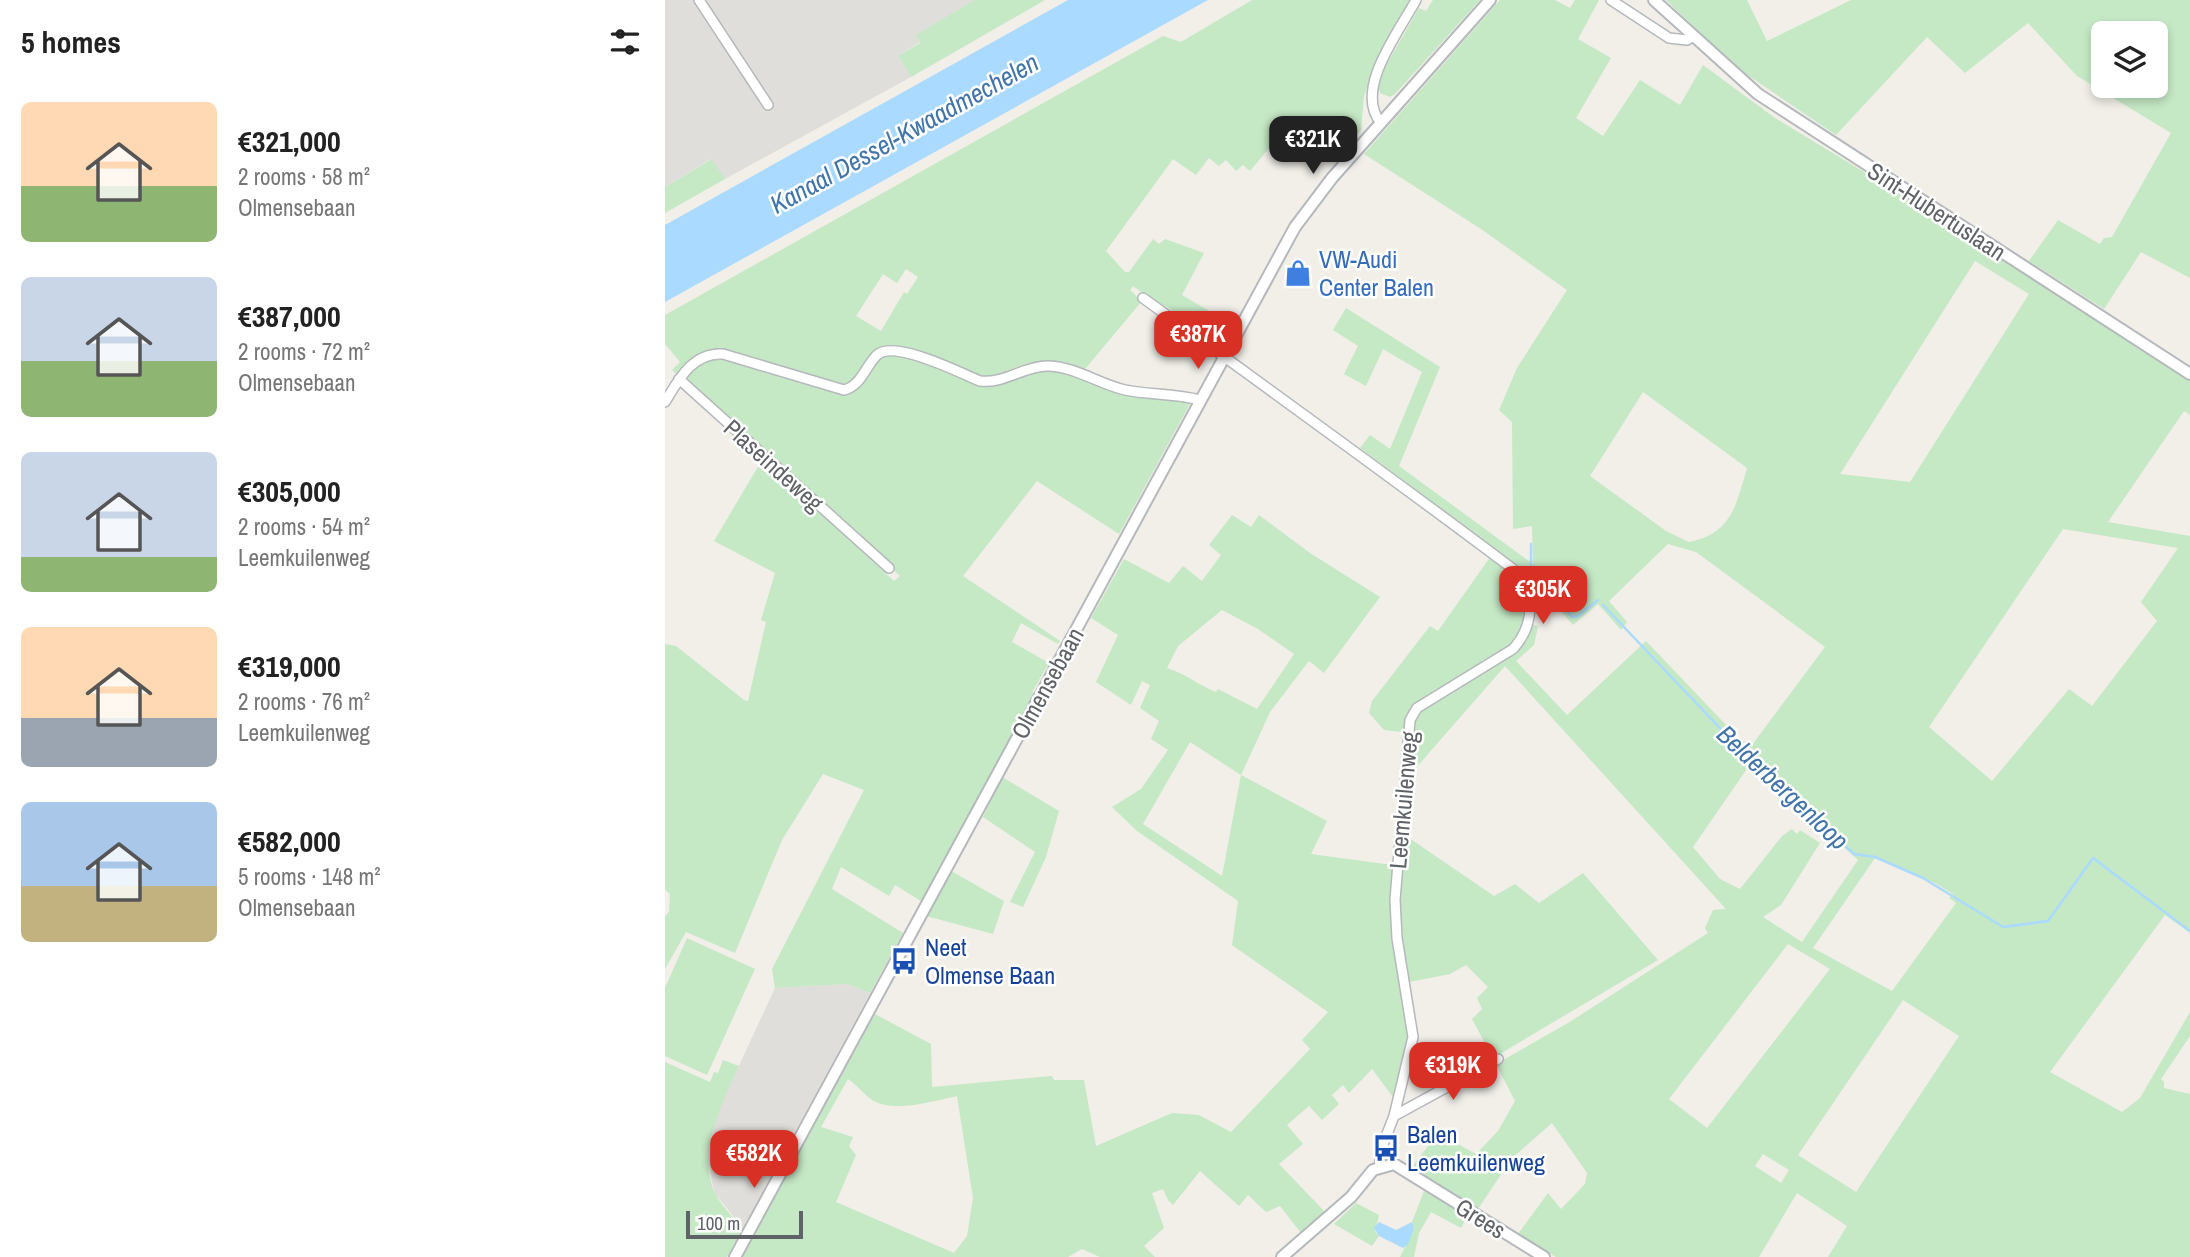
<!DOCTYPE html>
<html lang="en">
<head>
<meta charset="utf-8">
<style>
	body { margin:0; font-family:"Archivo Narrow",sans-serif; background:#f6f6f6; color:#222; height:100vh; display:flex; flex-direction:column; font-size:26px; white-space:nowrap }
	* { box-sizing:border-box; margin:0 }
	p { font-size:23px; color:#767676 }
	.icon { flex:none; width:38px; height:38px; fill:none; stroke:currentColor; stroke-width:2; stroke-linecap:round; stroke-linejoin:round }
	.map { position:relative; flex:1; overflow:hidden }
	.panel { display:flex; flex-direction:column; background:#fff; width:665px }
	.panel>* { flex:none }
	.fabs { position:absolute; left:1426px; top:21px; display:grid; gap:14px }
	.fabs a { display:grid; place-items:center; width:77px; height:77px; border-radius:10px; background:#fff; box-shadow:0 4px 10px #0003; font-size:35px }
	.scale { position:absolute; left:21px; bottom:18px; width:117px; box-sizing:border-box; padding-left:7px; border:4px solid #5f6368; border-top:0; font-size:19px; line-height:24px; white-space:nowrap; color:#5f6368; -webkit-text-stroke:5px #fff; paint-order:stroke }
	.price { position:absolute; translate:-50% -60px; padding:0 16px; border-radius:14px; background:#d93025; color:#fff; font-size:23px; line-height:46px; filter:drop-shadow(0 2px 4px #0008) }
	.price::after { content:''; position:absolute; left:50%; top:42px; width:21px; height:16px; margin-left:-10px; background:inherit; clip-path:polygon(0 0,100% 0,50% 100%) }
	.price.active { background:#222; color:#fff }
	ul { padding:0; list-style:none }
	li { display:flex; align-items:center; gap:21px; height:175px; padding:0 21px }
	li span { display:grid; place-items:center; flex:none; width:196px; height:140px; border-radius:10px; color:#555 }
	li>.icon { margin-inline-start:auto }
	span .icon { width:84px; height:84px; fill:#fffc; stroke-width:1 }
	li b { font-size:30px }
	h2 { display:flex; justify-content:space-between; align-items:center; height:84px; padding:0 21px; font-size:30px }
	main { display:flex; flex:1; min-height:0 }
	.map>svg:first-child { display:block }
	.industrial { fill:#e0deda }
	.green { fill:#c5e8c5; fill-rule:evenodd }
	.water { fill:#aadaff }
	.lines { fill:none; stroke-linecap:round; stroke-linejoin:round }
	.stream { stroke:#aadaff; stroke-width:2.5 }
	.minor-casing { stroke:#b5b8bc; stroke-width:12 }
	.tertiary-casing { stroke:#b5b8bc; stroke-width:14 }
	.minor { stroke:#fff; stroke-width:9 }
	.tertiary { stroke:#fff; stroke-width:10 }
	.labels { text-anchor:middle; dominant-baseline:central; stroke-width:5; stroke-linejoin:round; paint-order:stroke }
	.street-label { font-size:24px; fill:#5f6368; stroke:#fff }
	.shop-label { font-size:24px; fill:#366cbe; stroke:#fff; text-anchor:start }
	.transit-label { font-size:24px; fill:#164399; stroke:#fff; text-anchor:start }
	.water-label { font-size:26px; font-style:italic; fill:#4174aa; stroke:#fff }
</style>
</head>
<body>
<main>
<section class="panel">
<h2>5 homes<svg class="icon" aria-label="filters" viewBox="0 0 24 24"><path d="M4 7h16M4 17h16"/><circle cx="9" cy="7" r="2"/><circle cx="15" cy="17" r="2"/></svg></h2>
<ul>
<li><span style="background:linear-gradient(#ffd9b3 60%,#8fb573 0)"><svg class="icon" aria-label="home" viewBox="0 0 24 24"><path d="M3 11l9-7 9 7M6 9v11h12V9"/></svg></span><div><b>€321,000</b><p>2 rooms · 58 m²</p><p>Olmensebaan</p></div></li>
<li><span style="background:linear-gradient(#c9d6e8 60%,#8fb573 0)"><svg class="icon" aria-label="home" viewBox="0 0 24 24"><path d="M3 11l9-7 9 7M6 9v11h12V9"/></svg></span><div><b>€387,000</b><p>2 rooms · 72 m²</p><p>Olmensebaan</p></div></li>
<li><span style="background:linear-gradient(#c9d6e8 75%,#8fb573 0)"><svg class="icon" aria-label="home" viewBox="0 0 24 24"><path d="M3 11l9-7 9 7M6 9v11h12V9"/></svg></span><div><b>€305,000</b><p>2 rooms · 54 m²</p><p>Leemkuilenweg</p></div></li>
<li><span style="background:linear-gradient(#ffd9b3 65%,#9aa5b1 0)"><svg class="icon" aria-label="home" viewBox="0 0 24 24"><path d="M3 11l9-7 9 7M6 9v11h12V9"/></svg></span><div><b>€319,000</b><p>2 rooms · 76 m²</p><p>Leemkuilenweg</p></div></li>
<li><span style="background:linear-gradient(#a9c7e8 60%,#c2b280 0)"><svg class="icon" aria-label="home" viewBox="0 0 24 24"><path d="M3 11l9-7 9 7M6 9v11h12V9"/></svg></span><div><b>€582,000</b><p>5 rooms · 148 m²</p><p>Olmensebaan</p></div></li>
</ul>
</section>
<div class="map">
<svg width="1525" height="1257" viewBox="0 0 1525 1257">
	<rect width="100%" height="100%" fill="#f1efe8"/>
	<path class="industrial" d="M0,0H309L252,35L255,42L233,56L246,77L60,179L46,159L0,187Z
		M182,984L205,993L78,1228L50,1194L47,1183L43,1156L51,1115L110,988Z"/>
	<path class="green" d="M309,0H380L246,77L233,56L255,43L251,35Z
		M587,0H747L706,76L699,96L696,130L672,159L619,130L585,171L578,165L571,171L561,160L554,166L544,158L531,175L508,159L441,251L460,272H464L488,239L494,244L500,239L539,253L517,295L568,325L555,348L501,306L499,309L468,286L465,290L477,301L420,369C386,354 361,362 329,376L388,368L443,387L527,400L454,534L372,481L298,576L395,641L393,644L356,623L347,642L384,663L367,692L372,694L259,903L230,885L224,896L176,867L167,889L238,933L205,993L182,984L110,988L107,969L199,790L158,774L117,840L70,953L21,932L0,969V917L4,912L5,894L0,890V644L11,646L79,700L83,701L101,622L96,620L110,573L49,541L97,460L229,581L235,576L7,370L15,362L0,344V315L498,36L516,42ZM241,269L253,277L242,294L239,292L216,331L191,316L218,274L232,283Z
		M768,0H815L730,94L725,97L715,93L712,81L754,8L761,11Z
		M835,0H890L905,8L910,0H934L913,39L946,58L911,118L938,136L975,80L1015,105L1038,65L1110,118L1222,186L1525,380V415L1519,411L1443,522L1525,536V933L1500,915L1385,1072L1457,1112L1475,1098L1525,1012V1036L1496,1079L1499,1082V1088L1525,1094V1257H1163L1182,1226L1132,1193L1094,1257H891L853,1234L883,1193L896,1209L920,1184L922,1173L887,1123L847,1158L813,1209L747,1167L773,1133L811,1154L833,1131L850,1101L831,1064L903,1023L1043,933L1040,928L1048,910L1061,909L840,666L749,770L744,838L829,896L850,884L874,903L918,873L993,960L828,1058L807,1019L817,1009L812,998L823,987L801,965L785,974L744,982L737,936L735,901L746,733L719,730L704,713L707,701L765,626L773,631L826,556C858,580 859,582 858,623L873,626L869,645L851,661L902,715L981,641L1084,749L1160,647L1031,552L1003,544L944,601L962,622L956,630L933,604L908,625L884,597L877,602L864,574L695,448L705,435L725,449L757,372L718,349L701,386L679,374L693,346L668,330L681,308L775,367L734,466L868,564L867,526L848,529L847,422L834,410L852,368L902,290L816,229L699,154ZM1310,261L1364,294L1245,482L1175,474ZM978,392L1082,468C1071,506 1066,534 1024,542L1001,531L925,476ZM1398,529L1513,548L1476,602L1492,621L1427,706L1404,689L1327,781L1264,727ZM1088,760L1162,826L1160,830L1193,860L1137,942L1098,917L1116,905L1155,843L1135,830L1132,834L1127,829L1117,836L1075,889L1055,879L1028,847ZM1210,858L1270,883L1288,894L1284,898L1291,903L1227,991L1148,948ZM1123,944L1165,969L1042,1128L1004,1099ZM1238,1000L1294,1036L1191,1192L1133,1155ZM1098,1154L1124,1170L1116,1183L1090,1166Z
		M1001,0H1082L1102,41L1186,0H1525V278L1476,252L1439,309L1364,261L1393,220L1435,244L1439,238L1447,237L1506,133L1412,76L1363,23L1300,73L1262,37L1171,135L1072,68ZM1438,33H1491V86H1438Z
		M47,159L60,179L0,213V187Z
		M567,515L586,527L594,515L645,553L715,597L659,673L644,661L605,712L576,775L662,821L646,854L727,865V908L739,991L742,1039L730,1100L707,1069L684,1093L678,1085L667,1095L674,1104L657,1120L644,1106L622,1125L638,1144L614,1164L660,1212L636,1233L615,1206L601,1212L583,1195L574,1206L535,1171L508,1205L503,1200L498,1189L487,1193L499,1228L479,1246L490,1257H435L417,1249L403,1257H77L210,1014L266,1044L267,1087L387,1076L389,1080H419L431,1146L507,1113L534,1115L566,1132L645,1049L637,1040L663,1012L567,945L573,901L472,831L447,807L476,789L503,750L486,739L494,721L475,708L485,685L477,681L466,705L431,682L453,635L426,618L459,559L504,583L518,566L537,581L556,555L544,545ZM557,610L593,629L629,654L592,709L553,689L551,692C533,685 520,673 502,668L513,646ZM525,742L576,775L557,876L478,824ZM183,1079C192,1085 201,1097 209,1101C232,1113 268,1101 292,1096L308,1198L302,1236L289,1253L171,1202L191,1155L184,1146L188,1137L156,1127Z
		M337,777L394,811L381,857L358,907L345,902L370,852L318,817Z
		M286,871L339,901L328,934L261,916Z
		M22,938L90,969L42,1075L0,1056V988Z
		M58,1060L74,1066C58,1101 30,1156 51,1195C57,1207 69,1218 78,1228L62,1257H0V1062L45,1082L49,1072L53,1073Z
		M759,1191L803,1215L796,1228L766,1212L754,1233L749,1257H735L749,1229L747,1222Z
		M691,1203L714,1215L710,1231L714,1236L707,1246L669,1224Z"/>
	<path class="water" d="M403,0H543L0,302V225Z
		M714,1222L731,1230L747,1222L749,1229L743,1244L738,1248L714,1236L709,1228Z"/>
	<g class="lines">
		<path class="stream" d="M866,544V570L907,617L913,616L933,600
			M938,605L1090,765L1189,854L1210,857L1258,878L1338,927L1383,921L1428,858L1525,931"/>
		<defs>
			<path id="minor" d="M34,0L103,105
				M946,0L1004,38L1022,40L1027,37
				M716,123C688,90 734,32 751,0
				M478,298C602,388 726,477 848,569C872,591 869,626 848,649L752,708L745,720L730,900L732,938L748,1037L729,1116L715,1152V1167
				M14,379L224,568
				M0,402C14,379 28,352 58,354L179,390C196,386 200,367 212,355C229,339 295,373 315,381C339,384 359,366 382,366C409,366 434,384 460,390C484,395 510,393 535,400
				M729,1116L833,1059"/>
			<path id="tertiary" d="M989,0L1093,94L1525,374
				M70,1257L630,227L667,178L825,0
				M617,1257L686,1197L708,1170L729,1164L879,1257"/>
		</defs>
		<use href="#minor" class="minor-casing"/>
		<use href="#tertiary" class="tertiary-casing"/>
		<use href="#minor" class="minor"/>
		<use href="#tertiary" class="tertiary"/>
	</g>
	<defs>
		<symbol id="shop-bare" viewBox="-9 -9 18 18"><path d="M-5-2.5h2.3a2.7 3.5 0 0 1 5.4 0H5L5.5 6h-11ZM-1.5-2.5h3a1.5 2.3 0 0 0-3 0Z" fill="#3f7fe0" stroke="#fff" stroke-width="2.5" paint-order="stroke"/></symbol>
		<symbol id="bus-bare" viewBox="-9 -9 18 18"><path d="M-5-6H5V4H4V6H2V4H-2V6H-4V4H-5ZM-3.5-4V0h7V-4ZM-3.5 1.2v1.5H-2V1.2ZM2 1.2v1.5H3.5V1.2Z" fill="#1a4fb4" stroke="#fff" stroke-width="2.5" paint-order="stroke"/></symbol>
	</defs>
	<g fill-rule="evenodd">
		<use href="#shop-bare" x="614" y="254" width="38" height="38"/>
		<use href="#bus-bare" x="220" y="942" width="38" height="38"/>
		<use href="#bus-bare" x="702" y="1129" width="38" height="38"/>
	</g>
	<g class="labels">
		<g class="street-label">
			<text transform="translate(1272 211) rotate(33)">Sint-Hubertuslaan</text>
			<text transform="translate(109 465) rotate(42)">Plaseindeweg</text>
			<text transform="translate(382 683) rotate(-61)">Olmensebaan</text>
			<text transform="translate(738 800) rotate(-85)">Leemkuilenweg</text>
			<text transform="translate(816 1218) rotate(32)">Grees</text>
		</g>
		<g class="shop-label">
			<text x="654" y="259">VW-Audi<tspan x="654" dy="28">Center Balen</tspan></text>
		</g>
		<g class="transit-label">
			<text x="260" y="947">Neet<tspan x="260" dy="28">Olmense Baan</tspan></text>
			<text x="742" y="1134">Balen<tspan x="742" dy="28">Leemkuilenweg</tspan></text>
		</g>
		<g class="water-label">
			<text transform="translate(239 133) rotate(-29)">Kanaal Dessel-Kwaadmechelen</text>
			<text transform="translate(1118 787) rotate(43)">Belderbergenloop</text>
		</g>
	</g>
</svg>
<div class="fabs">
<a><svg class="icon" aria-label="layers" viewBox="0 0 24 24"><path d="M12 4l9 5-9 5-9-5zM3 14l9 5 9-5"/></svg></a>
</div>
<div class="scale">100 m</div>
<b class="price active" style="left:648px;top:176px">€321K</b>
<b class="price" style="left:533px;top:371px">€387K</b>
<b class="price" style="left:878px;top:626px">€305K</b>
<b class="price" style="left:788px;top:1102px">€319K</b>
<b class="price" style="left:89px;top:1190px">€582K</b>
</div>
</main>
</body>
</html>
